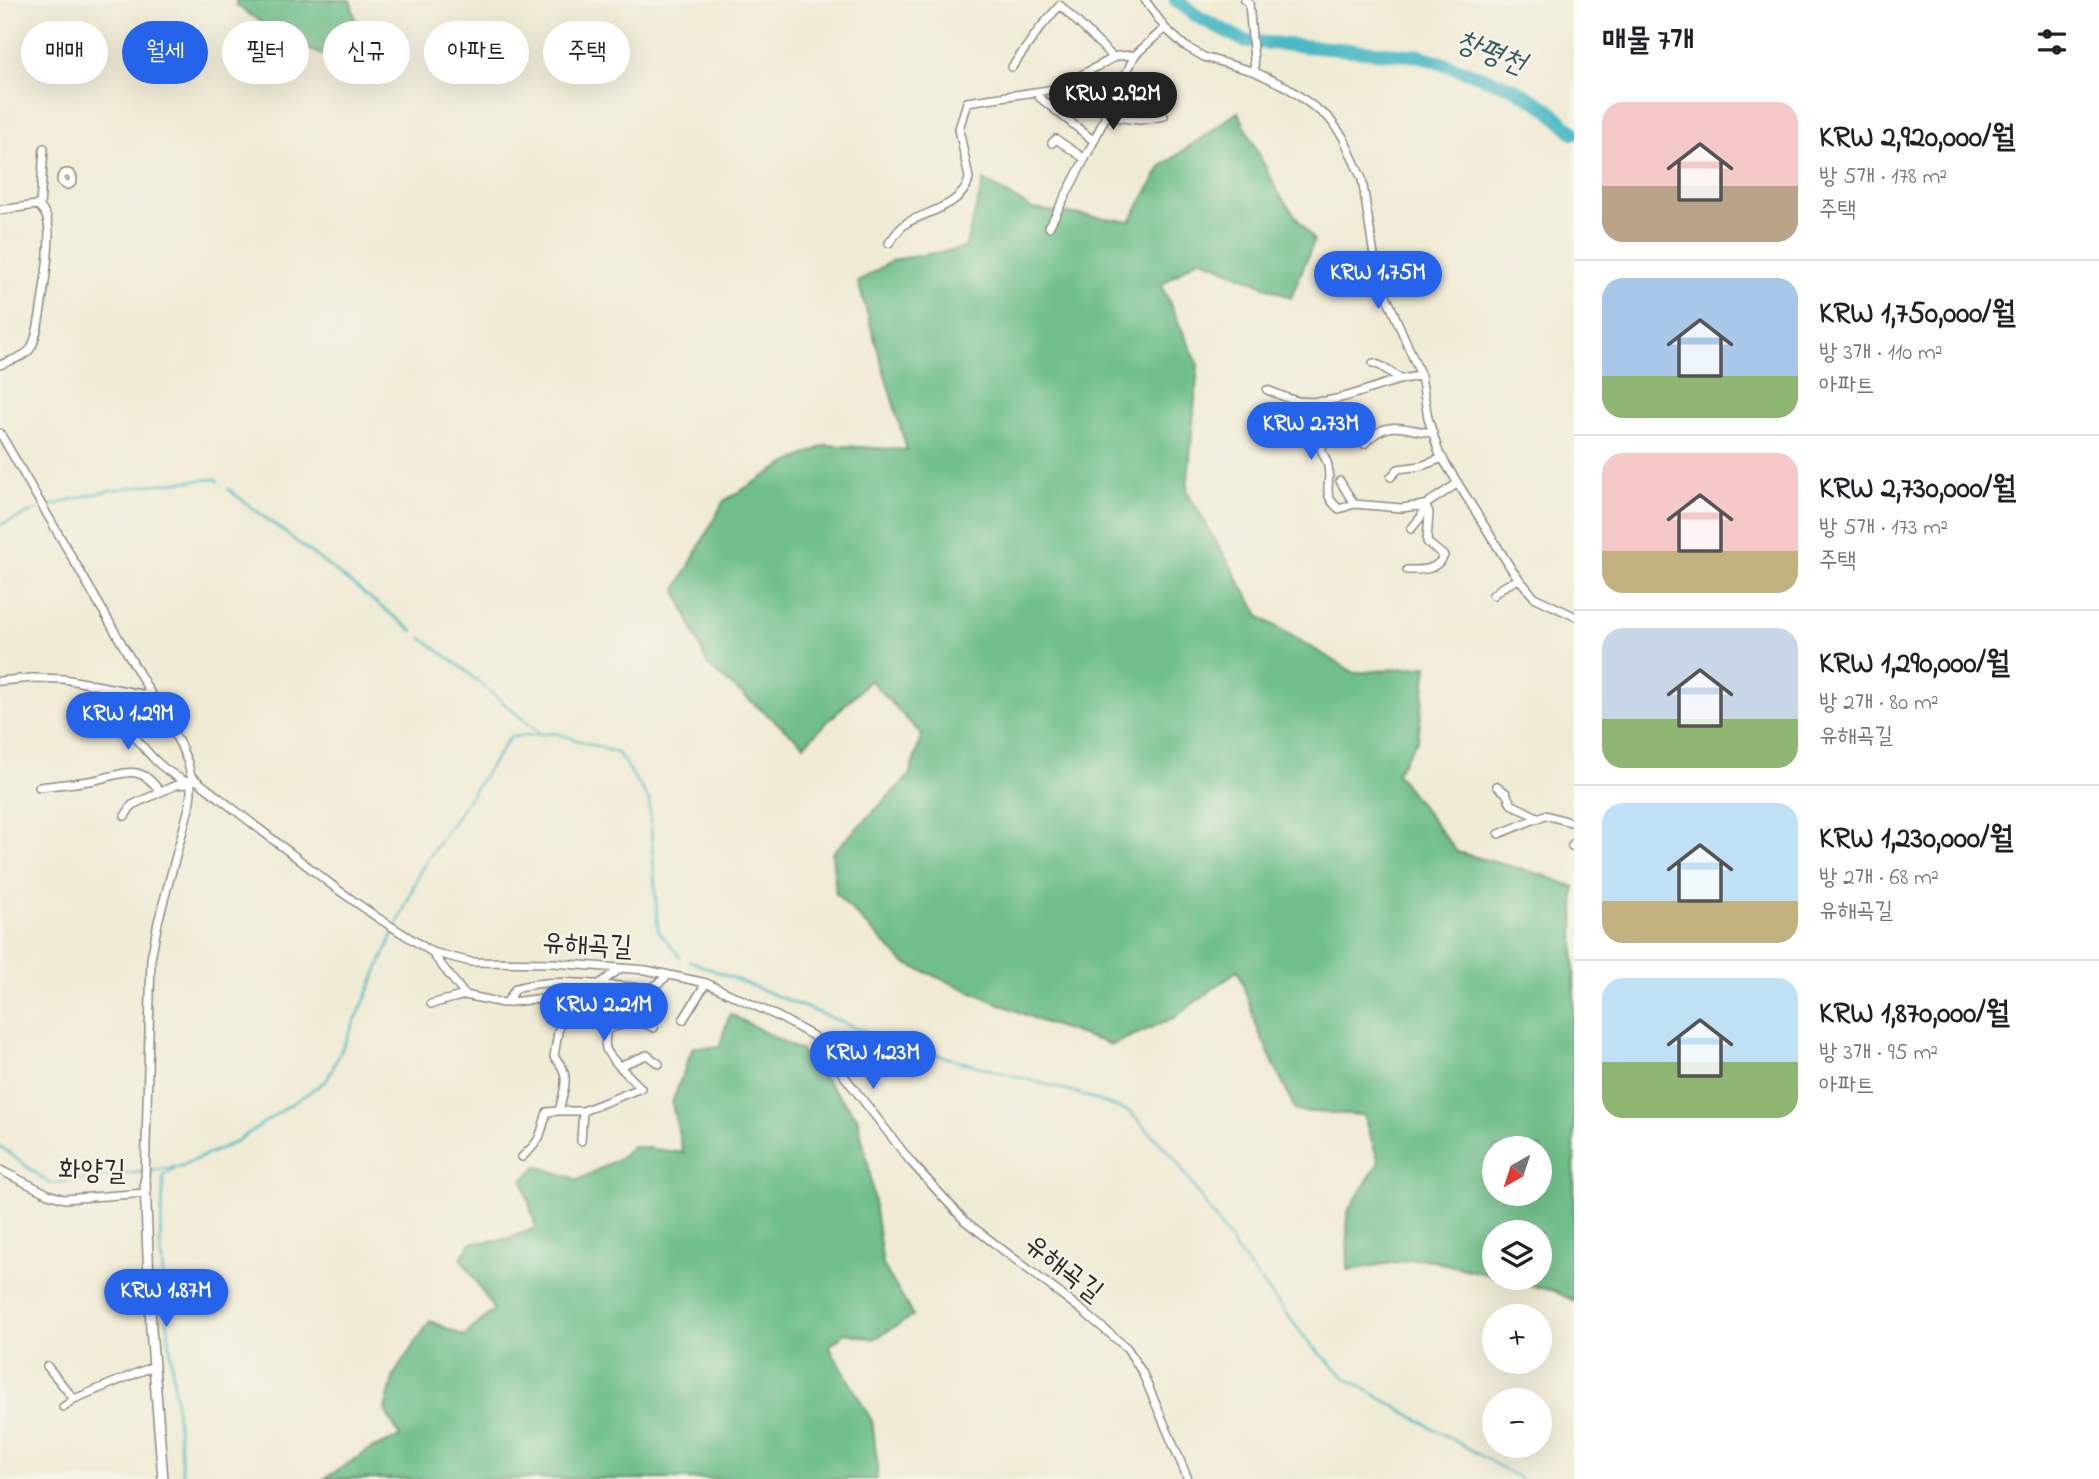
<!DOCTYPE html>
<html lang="ko">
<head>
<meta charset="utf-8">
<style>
	body { margin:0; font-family:"Indie Flower","Poor Story",sans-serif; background:#f6f6f6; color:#202124; height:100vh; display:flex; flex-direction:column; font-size:26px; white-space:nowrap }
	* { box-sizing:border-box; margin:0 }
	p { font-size:23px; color:#757577 }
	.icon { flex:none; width:38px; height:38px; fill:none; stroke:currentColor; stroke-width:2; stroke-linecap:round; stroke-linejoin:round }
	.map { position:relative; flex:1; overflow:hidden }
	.details { display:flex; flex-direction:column; background:#fff; width:525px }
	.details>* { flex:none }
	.guide { position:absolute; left:21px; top:21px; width:665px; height:63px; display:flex; gap:14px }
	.needle { width:46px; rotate:219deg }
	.buttons { position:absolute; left:1482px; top:1136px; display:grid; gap:14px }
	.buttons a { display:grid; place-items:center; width:70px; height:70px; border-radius:50%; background:#fff; box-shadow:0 7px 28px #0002; font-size:35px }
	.price { position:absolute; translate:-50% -60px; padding:0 16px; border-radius:24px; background:#2563eb; color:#fff; font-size:23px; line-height:46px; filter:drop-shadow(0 2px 4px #0008) }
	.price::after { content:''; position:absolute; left:50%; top:42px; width:21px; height:16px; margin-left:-10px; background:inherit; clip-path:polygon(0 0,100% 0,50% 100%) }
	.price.selected { background:#222; color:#fff }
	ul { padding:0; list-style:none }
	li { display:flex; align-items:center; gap:21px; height:175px; padding:0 28px }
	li+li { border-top:2px solid #e0e0e0 }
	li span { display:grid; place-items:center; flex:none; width:196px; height:140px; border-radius:21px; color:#555 }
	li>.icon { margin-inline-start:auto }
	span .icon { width:84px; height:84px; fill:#fffc; stroke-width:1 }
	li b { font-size:30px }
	h2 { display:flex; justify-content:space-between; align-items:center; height:84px; padding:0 28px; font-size:30px }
	.tag { padding:0 24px; border-radius:32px; background:#fff; box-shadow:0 7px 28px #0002; font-size:24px; line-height:63px }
	.tag.selected { background:#2563eb; color:#fff }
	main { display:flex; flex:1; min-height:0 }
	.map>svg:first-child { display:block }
	.forest { fill:#6fbf8a; stroke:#4d755a; stroke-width:2; fill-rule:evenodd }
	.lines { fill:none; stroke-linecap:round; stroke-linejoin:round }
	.stream { stroke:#4bb9c5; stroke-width:2.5 }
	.river { stroke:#4bb9c5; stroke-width:14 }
	.minor-casing { stroke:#8e8b80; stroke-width:10 }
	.tertiary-casing { stroke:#8e8b80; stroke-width:12 }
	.minor { stroke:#fff; stroke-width:7 }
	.tertiary { stroke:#fff; stroke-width:9 }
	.labels { text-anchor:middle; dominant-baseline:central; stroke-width:5; stroke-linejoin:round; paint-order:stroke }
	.street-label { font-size:28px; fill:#2b2b2b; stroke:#f7f3e8 }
	.water-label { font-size:30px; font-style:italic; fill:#365d61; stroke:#f7f3e8 }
</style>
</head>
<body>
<main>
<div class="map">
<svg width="1574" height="1479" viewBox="0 0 1574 1479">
	<rect width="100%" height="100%" fill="#f7f3e8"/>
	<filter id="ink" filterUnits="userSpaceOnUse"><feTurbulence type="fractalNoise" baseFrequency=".0143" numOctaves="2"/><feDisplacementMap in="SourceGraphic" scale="14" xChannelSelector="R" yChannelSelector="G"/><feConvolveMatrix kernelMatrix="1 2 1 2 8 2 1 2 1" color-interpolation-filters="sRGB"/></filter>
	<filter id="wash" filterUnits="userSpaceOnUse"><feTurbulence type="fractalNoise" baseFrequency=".00686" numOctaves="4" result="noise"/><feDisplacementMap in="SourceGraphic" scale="28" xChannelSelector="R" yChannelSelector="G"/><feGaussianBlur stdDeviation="1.57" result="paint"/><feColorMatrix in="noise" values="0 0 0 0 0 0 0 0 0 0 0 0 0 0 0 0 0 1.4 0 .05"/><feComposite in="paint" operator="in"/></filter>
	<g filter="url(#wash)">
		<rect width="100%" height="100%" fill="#f0ebd4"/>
		<path class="forest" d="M236,0H350L359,31L342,62L292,43L236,5Z
			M1238,112L1277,191L1314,241L1291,298L1200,258L1161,285L1198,364L1187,491L1260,617L1355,673L1427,666L1418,739L1396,773L1457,852L1543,875L1574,887V1301L1554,1291L1499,1278H1540V1232H1494V1276L1421,1258L1348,1270L1347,1213L1379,1162L1363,1115L1296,1111L1258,1030L1238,970L1174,1018L1112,1045L1040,1021L904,963L836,894L832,853L909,776L922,735L870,680L804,745L708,666L676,590L724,501L782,466L826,445L907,450L858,282L893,260L965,248L984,180L1032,209L1130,221L1162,166ZM1494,1148H1540V1194H1494Z
			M730,1014L801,1051L857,1117L869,1168L883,1265L913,1316L874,1339L846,1333L829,1346L872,1421L877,1460V1479H324L371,1449L400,1437L385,1410L394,1375L430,1321L464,1336L494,1310L461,1258L471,1243L507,1239L536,1228L523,1180L537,1166L579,1180L620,1158L632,1146L683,1153L672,1103L693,1047H719Z"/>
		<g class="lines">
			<path class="stream" d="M228,489L413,631
				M50,506C103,488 159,483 215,479L218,481
				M0,525L37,510
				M422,638L461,667L539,733
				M690,961L896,1044L1074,1092L1130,1112L1173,1156L1237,1251L1311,1345L1346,1378L1521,1479
				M0,1146L50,1184L178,1167L234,1143L327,1080L364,1002L421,869L510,737L555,733L618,753L649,800L658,930L680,957
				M176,1168L164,1175L160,1243L183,1479"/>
			<path class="river" d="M1176,0L1198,17L1245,41L1421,56L1513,88L1547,108L1574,133"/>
		</g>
	</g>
	<g filter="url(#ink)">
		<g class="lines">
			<defs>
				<path id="minor" d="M1145,0L1165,28L1185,46L1204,57L1255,72L1287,87L1329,118L1343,137L1362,179L1375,262L1385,293L1421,376L1428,418L1439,453L1512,570L1534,597L1574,616
					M1245,0L1249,3L1255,72
					M1012,67L1040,28L1060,5L1114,58
					M1037,93L1039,97L1094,141
					M1105,116L1140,120L1164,116
					M1052,143L1056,139L1085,159
					M61 179a6 6 0 1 1 12 0a6 6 0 1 1-12 0Z
					M40,206L44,148
					M0,210L37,205C43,209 47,215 48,223C52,241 40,330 32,346C27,357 10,360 0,365
					M1049,227L1091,147L1135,55L1165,28
					M889,243C894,236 900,227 908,222C927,212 965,204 969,178L959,129L967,102L1055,89L1117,56L1135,55
					M1373,363L1381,366L1399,378
					M1267,390C1276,393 1287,399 1298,401C1343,407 1378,380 1421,376
					M1317,401L1318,411L1330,433L1321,449C1323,455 1327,460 1328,466C1332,488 1320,492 1339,509L1354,504L1401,508L1425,505L1458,483
					M0,433L180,744L188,763L191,776V792L189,808L158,922L151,959L145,1181
					M1364,444C1389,417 1402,430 1433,433
					M1391,477L1398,469L1421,466L1443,458
					M1340,481L1354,504
					M1411,529L1421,517L1425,505
					M1407,570C1423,570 1435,571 1444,556L1427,542L1429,512L1425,505
					M1493,595L1501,588L1519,579
					M0,681L33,678L64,679L152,696
					M113,689C111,711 124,723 136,738C152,759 166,773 191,784
					M191,776L337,889L378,918L432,952L471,962L553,963L646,970L706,983L779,1017L813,1036L911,1162L965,1221L1079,1308L1127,1348L1142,1372L1188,1479
					M1497,786L1506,793L1511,804L1539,818
					M39,787C58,785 77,783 95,780C124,774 140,762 160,792
					M125,816L132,805L176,785L187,784
					M1499,834L1545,815L1574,823
					M1572,846L1574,843
					M432,953L465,995L503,1003L536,999L566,1004L583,1002L595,987L620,969
					M507,1002L516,988C555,976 611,987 652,988L669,975
					M583,1002L607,1029L639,1021L654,1028
					M583,1002L598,1000L613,1005
					M431,1004L465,995
					M683,1020L706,983
					M607,1029C603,1049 605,1051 619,1066L647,1055L659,1064
					M559,1111H583L641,1088L619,1066
					M581,1141L583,1111
					M522,1157C543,1138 539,1137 547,1112L559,1111C564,1090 572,1074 554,1057L558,1032L566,1004
					M0,1170L48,1194L64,1199L146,1193
					M47,1366L74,1399
					M63,1407L74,1399L154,1366"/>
				<path id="tertiary" d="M145,1181L151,1329L163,1479"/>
			</defs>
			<use href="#minor" class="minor-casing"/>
			<use href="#tertiary" class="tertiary-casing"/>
			<use href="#minor" class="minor"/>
			<use href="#tertiary" class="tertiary"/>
		</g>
	</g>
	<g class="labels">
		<g class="street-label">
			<text transform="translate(587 946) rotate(3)">유해곡길</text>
			<text transform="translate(92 1172) rotate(1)">화양길</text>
			<text transform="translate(1063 1269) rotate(38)">유해곡길</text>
		</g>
		<g class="water-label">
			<text transform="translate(1490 54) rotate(21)">창평천</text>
		</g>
	</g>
</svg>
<div class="buttons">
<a><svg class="needle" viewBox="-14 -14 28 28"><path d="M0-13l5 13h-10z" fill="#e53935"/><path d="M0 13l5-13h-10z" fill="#757577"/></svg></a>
<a><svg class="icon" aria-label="layers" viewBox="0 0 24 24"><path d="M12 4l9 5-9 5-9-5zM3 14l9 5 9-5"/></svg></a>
<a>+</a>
<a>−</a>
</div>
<b class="price selected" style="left:1113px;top:132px">KRW 2.92M</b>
<b class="price" style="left:1378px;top:311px">KRW 1.75M</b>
<b class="price" style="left:1311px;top:462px">KRW 2.73M</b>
<b class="price" style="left:128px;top:752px">KRW 1.29M</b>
<b class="price" style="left:604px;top:1043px">KRW 2.21M</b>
<b class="price" style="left:873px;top:1091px">KRW 1.23M</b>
<b class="price" style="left:166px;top:1329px">KRW 1.87M</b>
<div class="guide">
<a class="tag">매매</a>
<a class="tag selected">월세</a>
<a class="tag">필터</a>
<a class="tag">신규</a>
<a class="tag">아파트</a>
<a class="tag">주택</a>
</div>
</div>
<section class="details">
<h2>매물 7개<svg class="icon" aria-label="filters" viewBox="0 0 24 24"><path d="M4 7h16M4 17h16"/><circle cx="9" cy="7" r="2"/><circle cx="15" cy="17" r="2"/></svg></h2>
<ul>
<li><span style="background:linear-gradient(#f6c9c9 60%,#b9a48a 0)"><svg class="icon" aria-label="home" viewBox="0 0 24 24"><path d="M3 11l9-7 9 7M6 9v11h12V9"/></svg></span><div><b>KRW 2,920,000/월</b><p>방 5개 · 178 m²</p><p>주택</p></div></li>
<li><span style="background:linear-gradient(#a9c7e8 70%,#8fb573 0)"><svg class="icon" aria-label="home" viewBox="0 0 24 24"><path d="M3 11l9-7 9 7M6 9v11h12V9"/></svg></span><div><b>KRW 1,750,000/월</b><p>방 3개 · 110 m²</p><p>아파트</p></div></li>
<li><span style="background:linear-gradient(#f6c9c9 70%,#c2b280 0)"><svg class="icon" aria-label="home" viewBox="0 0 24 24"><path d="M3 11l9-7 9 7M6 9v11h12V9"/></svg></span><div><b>KRW 2,730,000/월</b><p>방 5개 · 173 m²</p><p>주택</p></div></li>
<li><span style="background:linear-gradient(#c9d6e8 65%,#8fb573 0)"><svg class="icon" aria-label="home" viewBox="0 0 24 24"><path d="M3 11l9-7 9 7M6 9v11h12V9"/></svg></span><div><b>KRW 1,290,000/월</b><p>방 2개 · 80 m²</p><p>유해곡길</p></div></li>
<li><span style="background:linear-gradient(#bfe0f5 70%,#c2b280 0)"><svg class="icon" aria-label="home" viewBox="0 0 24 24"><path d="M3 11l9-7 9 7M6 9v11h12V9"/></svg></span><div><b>KRW 1,230,000/월</b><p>방 2개 · 68 m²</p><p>유해곡길</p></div></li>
<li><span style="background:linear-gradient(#bfe0f5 60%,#8fb573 0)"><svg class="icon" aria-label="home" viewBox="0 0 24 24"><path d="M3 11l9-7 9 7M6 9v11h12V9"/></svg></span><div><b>KRW 1,870,000/월</b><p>방 3개 · 95 m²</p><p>아파트</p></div></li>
</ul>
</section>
</main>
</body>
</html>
